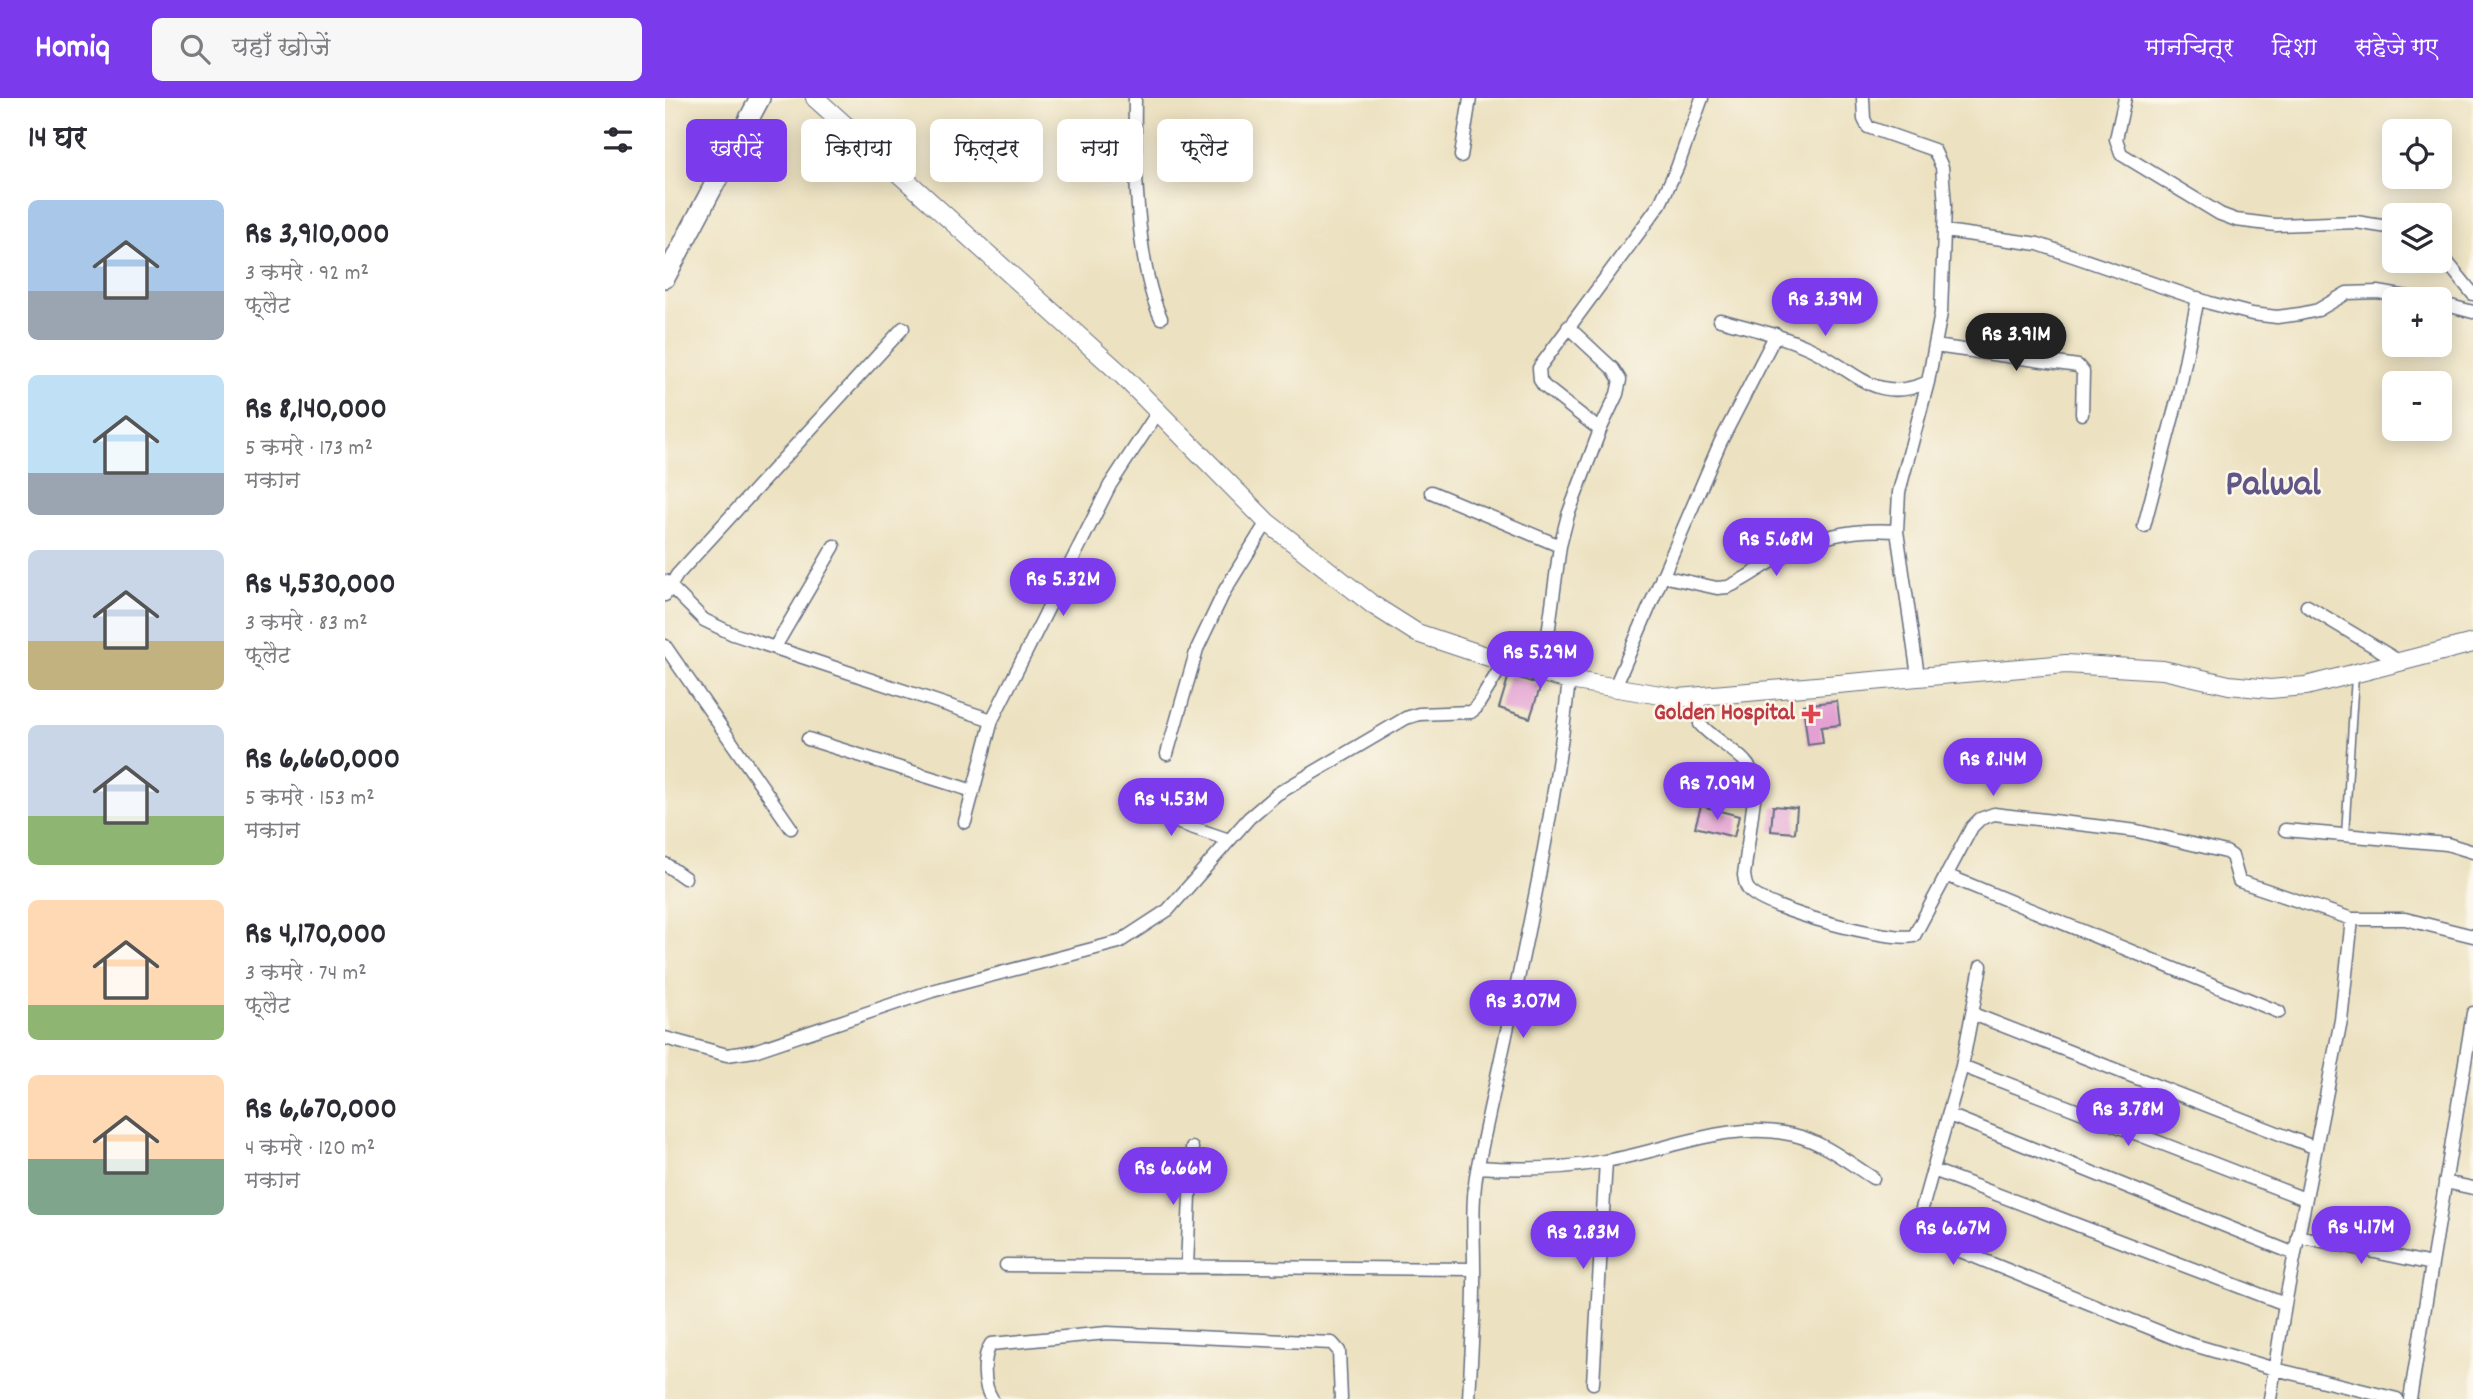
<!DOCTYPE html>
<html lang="hi">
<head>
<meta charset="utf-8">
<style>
	body { margin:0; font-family:Dekko,"Playpen Sans Deva",sans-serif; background:#f7f7f7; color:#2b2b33; height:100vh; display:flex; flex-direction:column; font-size:26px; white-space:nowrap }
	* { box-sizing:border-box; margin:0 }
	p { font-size:23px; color:#7c7c81 }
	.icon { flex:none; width:38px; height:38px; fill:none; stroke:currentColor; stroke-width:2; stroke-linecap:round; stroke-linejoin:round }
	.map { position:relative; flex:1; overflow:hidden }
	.side { display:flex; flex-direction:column; background:#fff; width:665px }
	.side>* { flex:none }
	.guide { position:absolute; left:21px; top:21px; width:665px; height:63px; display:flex; gap:14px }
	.tools { position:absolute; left:1717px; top:21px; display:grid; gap:14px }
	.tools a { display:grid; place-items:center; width:70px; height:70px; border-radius:10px; background:#fff; box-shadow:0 4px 18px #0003; font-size:35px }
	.price { position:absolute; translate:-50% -60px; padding:0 16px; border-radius:24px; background:#7c3aed; color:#fff; font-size:23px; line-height:46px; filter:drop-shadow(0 2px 4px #0008) }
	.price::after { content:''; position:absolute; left:50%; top:42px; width:21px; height:16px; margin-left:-10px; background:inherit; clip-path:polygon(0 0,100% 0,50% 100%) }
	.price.on { background:#222; color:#fff }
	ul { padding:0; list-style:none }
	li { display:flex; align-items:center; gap:21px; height:175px; padding:0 28px }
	li span { display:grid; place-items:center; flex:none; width:196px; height:140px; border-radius:10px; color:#555 }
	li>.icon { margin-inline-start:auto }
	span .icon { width:84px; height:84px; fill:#fffc; stroke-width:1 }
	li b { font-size:30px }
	h2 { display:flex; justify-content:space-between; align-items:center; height:84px; padding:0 28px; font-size:30px }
	.tag { padding:0 24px; border-radius:10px; background:#fff; box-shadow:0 4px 18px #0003; font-size:24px; line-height:63px }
	.tag.on { background:#7c3aed; color:#fff }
	header { display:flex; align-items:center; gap:42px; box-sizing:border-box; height:98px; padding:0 35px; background:#7c3aed; color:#fff }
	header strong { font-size:33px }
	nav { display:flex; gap:38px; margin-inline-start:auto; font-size:24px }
	.search { width:490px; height:63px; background:#f7f7f7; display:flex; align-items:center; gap:18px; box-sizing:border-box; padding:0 24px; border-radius:10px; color:#7c7c81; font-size:26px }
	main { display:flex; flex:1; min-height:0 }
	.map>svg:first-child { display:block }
	.building { fill:#e3a0d2 }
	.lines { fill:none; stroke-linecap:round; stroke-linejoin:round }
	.service-casing { stroke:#646d80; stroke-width:9 }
	.minor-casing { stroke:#646d80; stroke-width:15 }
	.secondary-casing { stroke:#646d80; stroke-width:20 }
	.trunk-casing { stroke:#646d80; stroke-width:22 }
	.service { stroke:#fff; stroke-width:6 }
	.minor { stroke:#fff; stroke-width:12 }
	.secondary { stroke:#fff; stroke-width:18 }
	.trunk { stroke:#fff; stroke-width:19 }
	.health-dot { fill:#e0444e; stroke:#fbf7ec; stroke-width:2.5 }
	.labels { text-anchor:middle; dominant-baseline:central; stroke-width:5; stroke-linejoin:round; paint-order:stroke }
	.health-label { font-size:24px; font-weight:bold; fill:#be3a42; stroke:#fbf7ec; text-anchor:end }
	.town-label { font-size:38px; font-weight:bold; fill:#615787; stroke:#fbf7ec }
</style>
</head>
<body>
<header>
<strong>Homiq</strong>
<div class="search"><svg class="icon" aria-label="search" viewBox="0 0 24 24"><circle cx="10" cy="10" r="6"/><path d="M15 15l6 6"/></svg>यहाँ खोजें</div>
<nav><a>मानचित्र</a><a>दिशा</a><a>सहेजे गए</a></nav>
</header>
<main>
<section class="side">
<h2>14 घर<svg class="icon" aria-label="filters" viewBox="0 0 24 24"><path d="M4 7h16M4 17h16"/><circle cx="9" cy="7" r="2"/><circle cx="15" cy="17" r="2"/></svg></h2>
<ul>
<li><span style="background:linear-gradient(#a9c7e8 65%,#9aa5b1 0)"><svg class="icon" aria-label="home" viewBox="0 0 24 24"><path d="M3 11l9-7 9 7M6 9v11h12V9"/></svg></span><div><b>Rs 3,910,000</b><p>3 कमरे · 92 m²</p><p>फ़्लैट</p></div></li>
<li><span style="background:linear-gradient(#bfe0f5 70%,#9aa5b1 0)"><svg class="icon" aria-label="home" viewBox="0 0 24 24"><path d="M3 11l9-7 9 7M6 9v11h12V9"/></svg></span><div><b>Rs 8,140,000</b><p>5 कमरे · 173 m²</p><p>मकान</p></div></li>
<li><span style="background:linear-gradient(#c9d6e8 65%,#c2b280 0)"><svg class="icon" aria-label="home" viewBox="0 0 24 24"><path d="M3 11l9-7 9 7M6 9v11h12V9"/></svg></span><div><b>Rs 4,530,000</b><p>3 कमरे · 83 m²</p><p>फ़्लैट</p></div></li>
<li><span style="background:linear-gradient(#c9d6e8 65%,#8fb573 0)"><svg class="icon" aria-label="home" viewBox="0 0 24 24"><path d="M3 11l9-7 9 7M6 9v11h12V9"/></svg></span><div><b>Rs 6,660,000</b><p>5 कमरे · 153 m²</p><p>मकान</p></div></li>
<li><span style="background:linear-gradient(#ffd9b3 75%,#8fb573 0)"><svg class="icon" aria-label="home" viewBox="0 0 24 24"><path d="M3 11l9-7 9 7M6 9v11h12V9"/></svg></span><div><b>Rs 4,170,000</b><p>3 कमरे · 74 m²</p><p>फ़्लैट</p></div></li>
<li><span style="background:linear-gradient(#ffd9b3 60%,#7fa58c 0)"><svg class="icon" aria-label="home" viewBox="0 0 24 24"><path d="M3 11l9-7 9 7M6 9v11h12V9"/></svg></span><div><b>Rs 6,670,000</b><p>4 कमरे · 120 m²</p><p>मकान</p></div></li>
</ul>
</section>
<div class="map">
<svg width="1808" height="1301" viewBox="0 0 1808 1301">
	<rect width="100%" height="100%" fill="#fbf7ec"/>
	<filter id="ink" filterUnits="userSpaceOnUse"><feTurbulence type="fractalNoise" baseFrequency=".0143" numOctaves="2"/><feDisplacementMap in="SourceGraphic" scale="14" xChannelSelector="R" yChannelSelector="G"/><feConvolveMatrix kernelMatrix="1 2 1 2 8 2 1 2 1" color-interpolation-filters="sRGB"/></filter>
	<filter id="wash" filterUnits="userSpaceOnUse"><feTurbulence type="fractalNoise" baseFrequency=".00686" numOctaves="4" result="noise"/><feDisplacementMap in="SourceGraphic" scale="28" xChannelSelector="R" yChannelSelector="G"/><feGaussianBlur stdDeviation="1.57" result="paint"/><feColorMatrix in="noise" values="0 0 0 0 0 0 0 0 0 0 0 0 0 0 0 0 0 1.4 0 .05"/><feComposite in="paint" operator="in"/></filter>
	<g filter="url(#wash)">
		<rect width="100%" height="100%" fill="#ece1c0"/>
		<g id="blocks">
			<path class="building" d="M844,577L876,587L865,620L834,610Z
				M1172,603L1175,627L1156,629L1158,645L1143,647L1138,607Z
				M1036,708L1074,718L1069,739L1030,729Z
				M1108,708L1132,710L1130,735L1106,733Z"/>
		</g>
	</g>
	<g filter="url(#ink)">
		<use href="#blocks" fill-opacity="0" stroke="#646d80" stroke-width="2"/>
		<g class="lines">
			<defs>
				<path id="service" d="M1680,737L1690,578"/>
				<path id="minor" d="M470,0C469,58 471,168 496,220
					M1198,0L1199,21L1203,29L1269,52L1277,69L1280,107L1276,215L1263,284L1234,394L1232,433L1253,578
					M1460,0L1451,41L1456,56L1555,116L1571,122L1611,127L1691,124L1729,130
					M796,58L805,0
					M1280,133L1373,146L1545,205L1587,216L1612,219L1635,216L1653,212L1682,195L1713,194L1754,201
					M1774,154L1808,196
					M1774,205L1808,214
					M1055,222C1085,230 1115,237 1144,250C1188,270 1210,308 1263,284
					M903,229L948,271L955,282L952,296L935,332
					M1270,248L1413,268L1418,274L1417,316
					M766,394L895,448
					M1479,428L1513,299L1533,200
					M997,478L1052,490L1063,489C1079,482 1092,472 1106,464C1150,439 1182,430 1232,433
					M0,483L39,522L68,536L327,622
					M0,497L12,477L238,230
					M1642,508L1735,564
					M0,548L126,730
					M110,549L169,448
					M878,573L895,448L903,417L935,332L879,288L875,282L874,270L995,106L1012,70L1037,0
					M949,591L1055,345L1111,236
					M1033,599L1035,626C1054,648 1086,656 1091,686L1079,777C1080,782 1080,788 1084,792C1101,812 1224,844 1249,838L1307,729L1315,721L1329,716L1472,733L1561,754L1567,758L1574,783L1687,821H1740L1808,838
					M143,641L308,693
					M502,656L532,551L560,492L602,424
					M459,706L564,742
					M300,724L327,622L445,387L493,314
					M1620,732L1782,746L1808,754
					M0,766L20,780
					M1281,777L1614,914
					M1316,868L1297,968L1256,1114L1257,1132L1261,1139L1522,1245L1610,1271L1732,1301
					M1308,916L1651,1050
					M0,940L62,957L89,953L267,893L454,844L503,812L584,720L612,696L741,620L754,616L806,614L811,610L839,564
					M1297,968L1640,1101
					M1284,1017L1630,1156
					M813,1069C855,1072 899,1071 940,1063C1003,1053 1064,1021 1129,1037C1158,1044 1183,1064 1208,1080
					M1268,1072L1620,1206
					M1780,1084L1808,1090
					M1633,1138L1767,1166
					M341,1167L809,1171
					M522,1169L527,1050
					M928,1285L941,1063
					M327,1301C318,1288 317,1259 326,1246L442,1235L667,1245L674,1253L676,1301
					M804,1301C806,1257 810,1212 809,1168C809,1135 806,1101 813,1067C847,905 886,748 904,582
					M1605,1301L1620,1206L1676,922L1687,821
					M1745,1301L1808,915"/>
				<path id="secondary" d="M150,0L457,277L602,424L708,507L752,535L839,564L904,582L1014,600L1401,566L1498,572L1564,587L1605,591L1641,588L1808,545"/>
				<path id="trunk" d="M0,180L95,0"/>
			</defs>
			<use href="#service" class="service-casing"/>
			<use href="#minor" class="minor-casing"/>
			<use href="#secondary" class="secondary-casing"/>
			<use href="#trunk" class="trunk-casing"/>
			<use href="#service" class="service"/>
			<use href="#minor" class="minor"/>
			<use href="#secondary" class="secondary"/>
			<use href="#trunk" class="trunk"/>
		</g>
	</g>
	<path class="health-dot" d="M1142.5 605.5h7v7h7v7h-7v7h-7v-7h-7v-7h7z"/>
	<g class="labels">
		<g class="health-label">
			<text x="1130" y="616">Golden Hospital</text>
		</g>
		<g class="town-label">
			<text x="1608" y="388">Palwal</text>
		</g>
	</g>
</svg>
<div class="tools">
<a><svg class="icon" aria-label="locate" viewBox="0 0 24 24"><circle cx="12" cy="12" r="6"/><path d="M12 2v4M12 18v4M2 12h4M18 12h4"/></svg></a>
<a><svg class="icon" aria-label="layers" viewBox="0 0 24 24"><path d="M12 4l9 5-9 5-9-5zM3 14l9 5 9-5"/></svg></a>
<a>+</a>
<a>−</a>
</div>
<b class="price" style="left:1160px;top:240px">Rs 3.39M</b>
<b class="price on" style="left:1351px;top:275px">Rs 3.91M</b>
<b class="price" style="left:1111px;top:480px">Rs 5.68M</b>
<b class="price" style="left:398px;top:520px">Rs 5.32M</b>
<b class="price" style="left:875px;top:593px">Rs 5.29M</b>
<b class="price" style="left:1328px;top:700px">Rs 8.14M</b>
<b class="price" style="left:1052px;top:724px">Rs 7.09M</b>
<b class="price" style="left:506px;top:740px">Rs 4.53M</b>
<b class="price" style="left:858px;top:942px">Rs 3.07M</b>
<b class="price" style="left:1463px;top:1050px">Rs 3.78M</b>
<b class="price" style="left:508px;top:1109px">Rs 6.66M</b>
<b class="price" style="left:1696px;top:1168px">Rs 4.17M</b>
<b class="price" style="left:1288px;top:1169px">Rs 6.67M</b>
<b class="price" style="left:918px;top:1173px">Rs 2.83M</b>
<div class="guide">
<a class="tag on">खरीदें</a>
<a class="tag">किराया</a>
<a class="tag">फ़िल्टर</a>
<a class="tag">नया</a>
<a class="tag">फ़्लैट</a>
</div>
</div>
</main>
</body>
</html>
